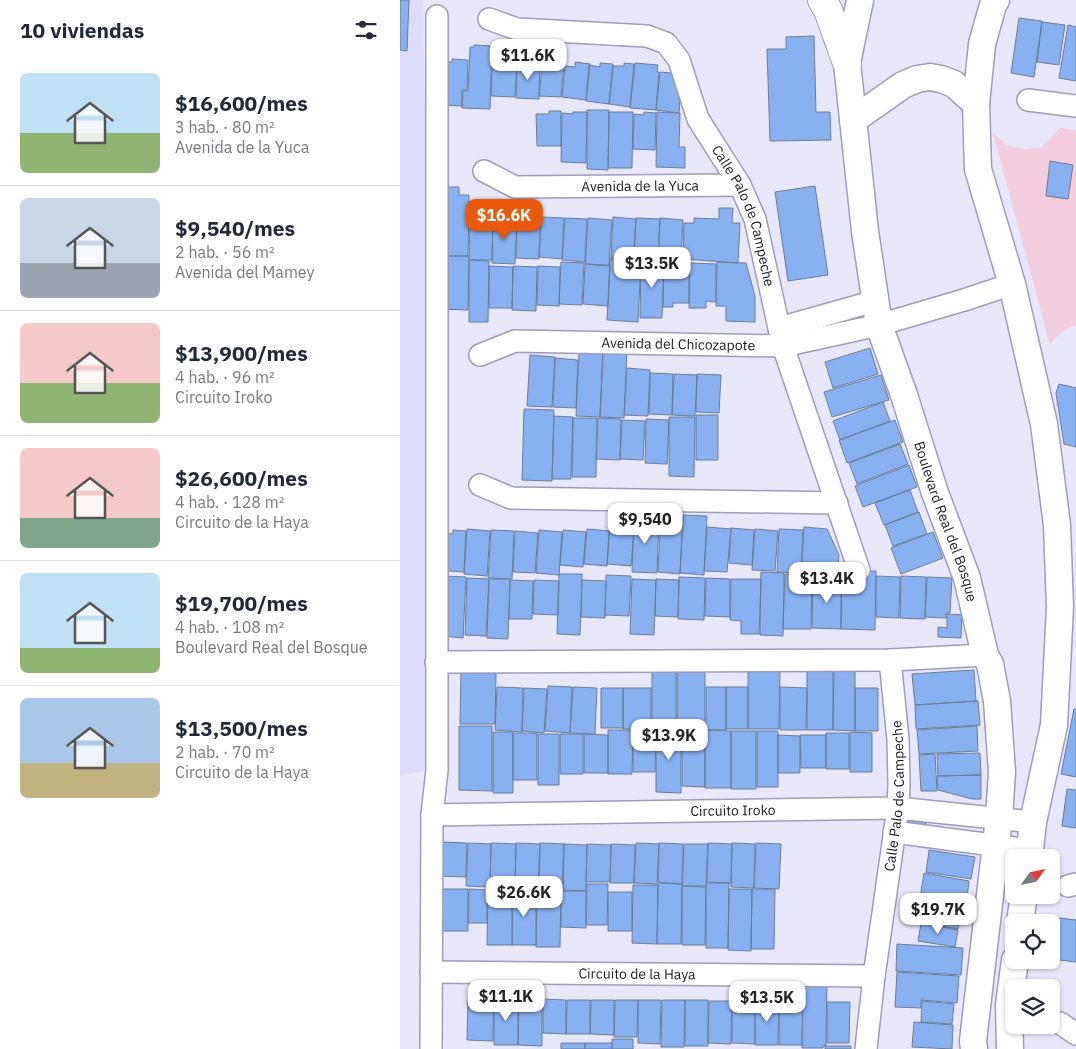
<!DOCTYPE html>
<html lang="es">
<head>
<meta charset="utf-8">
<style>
	body { margin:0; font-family:"IBM Plex Sans",sans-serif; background:#f6f6f7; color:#1f2937; height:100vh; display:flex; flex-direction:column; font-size:19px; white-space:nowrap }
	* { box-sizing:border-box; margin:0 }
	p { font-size:16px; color:#747a83 }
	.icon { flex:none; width:28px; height:28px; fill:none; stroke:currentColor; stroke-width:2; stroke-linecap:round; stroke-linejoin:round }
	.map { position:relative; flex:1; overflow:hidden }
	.sheet { display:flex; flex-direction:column; background:#fff; width:400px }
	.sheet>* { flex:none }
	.needle { width:32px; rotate:57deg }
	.tools { position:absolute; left:605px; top:849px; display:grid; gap:10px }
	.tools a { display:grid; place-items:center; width:55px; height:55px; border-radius:8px; background:#fff; box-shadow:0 1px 4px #0004; font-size:25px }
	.price { position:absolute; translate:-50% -42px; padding:0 11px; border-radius:10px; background:#fff; color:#222; font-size:16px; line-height:32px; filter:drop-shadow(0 1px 2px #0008) }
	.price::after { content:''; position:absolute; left:50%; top:30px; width:15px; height:11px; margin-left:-8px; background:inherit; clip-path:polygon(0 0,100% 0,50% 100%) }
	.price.on { background:#ea580c; color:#fff }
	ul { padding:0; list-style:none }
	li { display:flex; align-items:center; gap:15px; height:125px; padding:0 20px }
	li+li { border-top:1px solid #e0e1e3 }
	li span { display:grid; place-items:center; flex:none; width:140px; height:100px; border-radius:8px; color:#555 }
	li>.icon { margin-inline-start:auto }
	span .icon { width:60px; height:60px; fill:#fffc; stroke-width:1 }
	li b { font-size:21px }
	h2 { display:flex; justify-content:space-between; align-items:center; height:60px; padding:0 20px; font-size:21px }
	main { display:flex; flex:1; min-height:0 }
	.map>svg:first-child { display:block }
	.built { fill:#dedcfc }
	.green { fill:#f3ccde }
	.building { fill:#87b1f1; stroke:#6b7c95 }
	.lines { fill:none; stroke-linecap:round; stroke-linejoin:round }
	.minor-casing { stroke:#9d9bb9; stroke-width:24 }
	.tertiary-casing { stroke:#9d9bb9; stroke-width:29 }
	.secondary-casing { stroke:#9d9bb9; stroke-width:30 }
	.minor { stroke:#fff; stroke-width:21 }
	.tertiary { stroke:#fff; stroke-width:26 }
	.secondary { stroke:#fff; stroke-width:28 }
	.labels { text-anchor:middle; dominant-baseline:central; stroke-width:5; stroke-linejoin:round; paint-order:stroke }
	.street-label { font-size:14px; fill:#191823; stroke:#e8e7fa }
</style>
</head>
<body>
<main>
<section class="sheet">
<h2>10 viviendas<svg class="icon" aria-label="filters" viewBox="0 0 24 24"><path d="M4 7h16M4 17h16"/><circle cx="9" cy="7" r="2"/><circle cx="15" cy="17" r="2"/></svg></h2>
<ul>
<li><span style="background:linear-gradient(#bfe0f5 60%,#8fb573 0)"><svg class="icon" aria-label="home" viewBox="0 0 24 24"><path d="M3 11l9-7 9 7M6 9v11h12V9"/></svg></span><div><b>$16,600/mes</b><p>3 hab. · 80 m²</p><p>Avenida de la Yuca</p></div></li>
<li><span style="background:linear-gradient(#c9d6e8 65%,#9aa5b1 0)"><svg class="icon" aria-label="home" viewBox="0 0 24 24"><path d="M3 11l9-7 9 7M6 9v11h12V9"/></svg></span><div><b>$9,540/mes</b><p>2 hab. · 56 m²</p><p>Avenida del Mamey</p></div></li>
<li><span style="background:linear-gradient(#f6c9c9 60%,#8fb573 0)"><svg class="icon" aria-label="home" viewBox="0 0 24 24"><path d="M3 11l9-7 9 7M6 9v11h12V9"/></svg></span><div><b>$13,900/mes</b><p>4 hab. · 96 m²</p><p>Circuito Iroko</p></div></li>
<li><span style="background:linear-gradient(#f6c9c9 70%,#7fa58c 0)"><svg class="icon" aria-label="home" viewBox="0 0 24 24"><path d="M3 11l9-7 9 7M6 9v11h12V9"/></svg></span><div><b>$26,600/mes</b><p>4 hab. · 128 m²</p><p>Circuito de la Haya</p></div></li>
<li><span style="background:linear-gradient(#bfe0f5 75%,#8fb573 0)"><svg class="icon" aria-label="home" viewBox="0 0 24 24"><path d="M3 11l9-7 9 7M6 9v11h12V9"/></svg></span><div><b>$19,700/mes</b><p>4 hab. · 108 m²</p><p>Boulevard Real del Bosque</p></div></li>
<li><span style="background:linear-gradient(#a9c7e8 65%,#c2b280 0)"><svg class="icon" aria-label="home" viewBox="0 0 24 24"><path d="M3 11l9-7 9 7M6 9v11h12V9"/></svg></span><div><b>$13,500/mes</b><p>2 hab. · 70 m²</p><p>Circuito de la Haya</p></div></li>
</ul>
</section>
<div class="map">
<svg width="676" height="1049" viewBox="0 0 676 1049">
	<rect width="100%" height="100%" fill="#e8e7fa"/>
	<path class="built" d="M0,0H23L37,770L0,775Z"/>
	<path class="green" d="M660,128L676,130V326C666,327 656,337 650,345L593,133L608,146L624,149L641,148Z"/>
	<path class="building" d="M0,0H9L7,51L0,50Z
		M619,18L642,21L634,77L611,73Z
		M642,22L665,25L659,65L637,62Z
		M668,25L676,27V81L659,78Z
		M414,36L416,112H430L431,140L370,141L367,49H386V37Z
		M74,45L92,46L90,109L62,108L63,91H68L70,47H74Z
		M52,59L68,60L67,90H62V106L41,105L43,62H52Z
		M151,61L164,63L161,97L139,96L142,66L150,67Z
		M103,62L117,63L115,97L91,96L92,66H103Z
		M124,62H140L139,99L116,98L117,67H124Z
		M175,62L190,64L186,100L162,97L165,66L175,67Z
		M200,63L213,64L209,104L186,101L189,65L200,67Z
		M224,63L234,64L230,107L209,104L213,66H224Z
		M235,63L258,65L257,72H259L256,110L230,108Z
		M260,72L282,74L279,113L256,110Z
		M187,110H209L208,170L187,169Z
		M149,111H161V146H137L136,114H149Z
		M173,112H187L186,163L161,162L162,113L173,114Z
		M209,112H233L232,168H208Z
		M244,112L256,113L255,150L233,149L234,114L244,115Z
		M257,112L280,113L279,147H285V168L256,167Z
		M650,161L673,165L668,199L646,196Z
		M415,186L428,275L388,281L375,192Z
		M42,187H59V195H69L68,256H41Z
		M319,208H333L332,223H340L338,263L283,259L284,223H294V218L319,219Z
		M117,216L141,217L139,259L116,258Z
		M70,217H93L92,260H69Z
		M141,217L164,218L162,259L139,257Z
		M213,217L236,219L233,259L211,258Z
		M93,218L117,219L115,264L92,263Z
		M165,218L187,219L185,262L162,260Z
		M188,218L212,220L209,265L185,264Z
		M236,218L260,219L258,259L234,257Z
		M260,218L283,220L281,260L258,258Z
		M40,256H69L68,310L39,309Z
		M210,259L241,260L238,322L207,320Z
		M69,260L89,261L88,322H69Z
		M241,261H264L262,318H240Z
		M264,261L289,262V303H273V307H263Z
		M161,262L184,263L182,305L159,304Z
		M317,262L346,263L355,296V322L326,321V306H316Z
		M290,263L316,264V302L306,301V308H289Z
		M185,264L210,266L208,306L183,304Z
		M89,266L113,267L112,308H89Z
		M113,266L137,267L136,311L112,310Z
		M138,266L160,267L159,306L137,305Z
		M203,348L227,349L224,418L200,417Z
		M470,348L478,374L433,388L425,362Z
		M179,352L203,353L200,417L176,416Z
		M130,355L155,357L152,407L127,406Z
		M155,358L178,360L176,408L153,407Z
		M227,368L250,370L248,416L224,415Z
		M250,373L273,374L272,415L249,414Z
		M274,374L297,375L295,416L272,415Z
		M297,374L321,375L319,413L296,412Z
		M481,375L489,400L432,417L424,392Z
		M659,384L676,388V447L664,444L656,393Z
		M483,402L490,421L440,440L433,421Z
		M124,409L154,410L152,481L122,480Z
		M296,415H318V460H296Z
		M154,416L173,417L171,479H152Z
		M269,417H295L294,477L269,476Z
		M173,418H197L196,477H172Z
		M198,418L221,419L220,460L196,459Z
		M246,419L269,420L267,464L245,463Z
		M222,420L245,421L243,460L220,459Z
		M495,420L503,442L447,463L439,440Z
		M500,444L508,464L457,484L449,463Z
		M509,465L517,487L463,507L455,486Z
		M510,490L518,512L484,525L475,503Z
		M519,512L527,534L493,546L485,525Z
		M261,515L283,517L280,574L258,572Z
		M283,515L307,516L304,575L280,573Z
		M234,516L259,517L257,573L232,572Z
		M307,527L331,529L327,572L304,571Z
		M404,527L427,529L439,555L437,576L401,574Z
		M331,528L354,530L352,565L329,563Z
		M67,529L90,531L87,576L64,574Z
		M187,529L209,531L207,566L184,564Z
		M210,529L234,531L231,566L207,564Z
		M355,529L378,531L375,571L352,570Z
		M379,529L403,530L401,573L377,572Z
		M53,530L66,531L64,572L37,570L39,533L53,534Z
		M91,530L114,531L112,579L88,578Z
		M139,530L162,532L159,575L136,573Z
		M163,530L186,532L183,567L160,565Z
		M115,531L138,533L135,573L113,572Z
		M533,532L543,558L501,574L491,548Z
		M464,571H476L475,630L441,629L442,579L464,580Z
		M361,572L384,573L383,636L360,635Z
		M159,574H182L180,635L157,634Z
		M385,574L412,575L411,629H383Z
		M206,575L231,576L229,616L205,615Z
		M45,576L66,577L63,638L41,636Z
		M476,576L500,577L499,618L476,617Z
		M501,576L526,577L525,619L500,618Z
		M279,577L305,578L304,620L278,619Z
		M527,577L552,578L550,613H546V618L525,617Z
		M67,578L89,579L86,636L65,635Z
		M306,578L330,579V617L305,616Z
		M89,579H110L108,639L87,638Z
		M232,579L256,580L254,635L230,634Z
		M256,579L279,580L278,617L255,616Z
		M331,579H361L359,634H341V621L330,620Z
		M413,579H441V629L412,628Z
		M110,580L133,581L132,619H109Z
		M134,580L159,581L158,615L133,614Z
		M182,580L206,581L205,618L181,617Z
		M547,614L562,615L561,638L538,637V627L547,628Z
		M277,665H305V730H277Z
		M348,667L380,668L379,729H348Z
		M434,668H455V731L433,730Z
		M252,669H276V729L252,730Z
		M574,670L576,701L515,705L512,674Z
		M407,671H433V730H407Z
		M61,672L96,673L95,724H60Z
		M148,686L172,687L170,733L145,731Z
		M97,687L123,688L122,732L95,730Z
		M173,687L197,688L195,734L170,733Z
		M306,687H326V730H306Z
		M326,687H348V729H326Z
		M380,687L407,688L406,730H380Z
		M124,688L147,689L144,733L122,731Z
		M201,688H223V728H201Z
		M223,688H251V729H223Z
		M455,688H478V731H455Z
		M578,701L580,725L516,729L515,705Z
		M674,709H676V777L661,774Z
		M59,726H92V791L59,790Z
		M577,726L578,751L519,754L517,730Z
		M208,730H233L232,774H208Z
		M233,730H256L255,772H233Z
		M256,730H281V793L256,792Z
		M282,730L305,731V787L282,786Z
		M305,730L331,731V788H305Z
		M331,731H356V789H331Z
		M357,731H378V787H357Z
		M93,732H113V793H93Z
		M450,732L472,733V772H450Z
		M113,733H137V780H113Z
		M426,733H449V769H426Z
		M138,734H159V785H138Z
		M160,734H183V774H160Z
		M184,734L208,735V773H184Z
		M378,735L400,736V773H378Z
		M400,735H426V768H401Z
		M580,753L581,775L538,776L537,754Z
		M535,754L537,791H521L519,755Z
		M581,775V799H572L538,790L537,776Z
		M667,789L676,790V828L662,826Z
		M510,813L527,815L525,829L508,827Z
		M41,842L67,843L66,877L39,876Z
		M68,843L91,844L90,887L66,886Z
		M91,843L116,844L115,886L90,885Z
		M116,843L140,844L138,886L115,885Z
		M140,843L164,844L163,890L139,889Z
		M236,843L259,844L257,884L234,883Z
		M259,843L283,844L282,884L258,882Z
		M308,843L332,844L331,883L307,882Z
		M332,843L355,844L354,888L331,887Z
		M356,843L381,844L379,889L354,888Z
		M164,844L187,845L186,891L162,890Z
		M187,844L211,845L210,882H186Z
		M211,844L235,845L234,883H210Z
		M284,844H308L306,886H282Z
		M529,850L575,857L571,879L526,872Z
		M524,873L569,881L566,906L520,898Z
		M258,883L282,884L281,944H257Z
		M306,883H329L328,948H306Z
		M187,884H208L207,925H186Z
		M233,885H258L257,944L232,943Z
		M282,886L306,887L305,945H282Z
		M37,889H68V931H36Z
		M69,889L87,890V923H68Z
		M329,889H352L351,951L328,950Z
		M352,889H375L374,949H351Z
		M88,890H112V945H87Z
		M113,890H136V945H112Z
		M137,890L161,891L160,947H136Z
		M161,891H186V928L161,927Z
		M208,892H232V931H208Z
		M522,899L562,906L558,929L518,922Z
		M650,917L676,920V962L651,959V922H649Z
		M521,923L558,930L555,947L518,941Z
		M497,944L563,948L561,975L496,971Z
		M497,972L559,976L557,1003L521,1000V1008L495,1007Z
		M403,984H427L426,1046L423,1045V1048H402Z
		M94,998H118V1045H94Z
		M68,999H94L93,1041L67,1040Z
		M119,999H142V1046L118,1045Z
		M143,999L166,1000V1034L143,1033Z
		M167,1000H190V1034H166Z
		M191,1000H214V1035L190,1034Z
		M215,1000H238L237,1037H214Z
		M238,1000H261L260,1044L238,1043Z
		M262,1000H285L284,1047H261Z
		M285,1000H308V1046H285Z
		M309,1001H332L331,1044L308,1043Z
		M332,1001H355V1044L332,1043Z
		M355,1001H379L378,1045H355Z
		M379,1001L403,1002L402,1045H379Z
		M522,1001L554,1004L552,1024L521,1022Z
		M427,1002H450L449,1043H427Z
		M514,1022L553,1025L552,1049L512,1047Z
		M212,1039H233V1049H212Z
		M161,1043H185V1049H161Z
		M185,1043H212V1049H185Z
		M425,1046H451V1049H425Z"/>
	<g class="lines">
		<defs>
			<g id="minor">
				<path id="s1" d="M89,19L117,29L247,36L266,43L279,60L298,119L340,185L355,219L383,346L459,570"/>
				<path d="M628,100L676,106"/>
				<path id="s2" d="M84,171L115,187L340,185"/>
				<path d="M379,328L475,301"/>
				<path id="s3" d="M80,355L115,341L383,346L479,325L564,300L612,284"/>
				<path d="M80,485L111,498L437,503"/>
				<path d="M36,662L490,660L585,655"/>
				<path id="s4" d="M32,815L498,808L633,822"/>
				<path d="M494,832L630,850"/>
				<path d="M668,886L676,884"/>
				<path id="s5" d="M31,972L474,976"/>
				<path d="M660,1023L676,1034"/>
				<path d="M31,1049L32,815L37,770V16"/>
				<path id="s6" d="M466,1049L474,976L498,808L499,784L498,739L490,660"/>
			</g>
			<g id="tertiary">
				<path id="s7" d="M460,0L447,63L465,231L479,325L504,395L535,493L567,578L585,655L590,664L597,701L602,772L599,818L573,1041L574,1049"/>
				<path d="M596,0L593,5L582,44L576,104L578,169L612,284L644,424L657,525L660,607L654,725L633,822L629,858"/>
				<path d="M453,120L503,85L517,79L530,77L541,79L554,84L576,104"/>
				<path d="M620,922L624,895"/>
				<path d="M610,1049L609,1005L615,960"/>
			</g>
			<path id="secondary" d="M422,0L428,10L447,63"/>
		</defs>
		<use href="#minor" class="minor-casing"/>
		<use href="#tertiary" class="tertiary-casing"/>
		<use href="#secondary" class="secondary-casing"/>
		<use href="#minor" class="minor"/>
		<use href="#tertiary" class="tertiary"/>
		<use href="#secondary" class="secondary"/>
	</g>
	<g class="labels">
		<g class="street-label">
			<text stroke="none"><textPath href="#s2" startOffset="160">Avenida de la Yuca</textPath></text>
			<text stroke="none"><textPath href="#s1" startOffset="372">Calle Palo de Campeche</textPath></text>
			<text stroke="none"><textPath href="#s3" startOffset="201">Avenida del Chicozapote</textPath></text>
			<text stroke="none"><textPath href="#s7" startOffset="536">Boulevard Real del Bosque</textPath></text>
			<text stroke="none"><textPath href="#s6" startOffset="255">Calle Palo de Campeche</textPath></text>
			<text stroke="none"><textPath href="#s4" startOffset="301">Circuito Iroko</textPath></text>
			<text stroke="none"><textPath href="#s5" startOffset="206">Circuito de la Haya</textPath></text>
		</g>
	</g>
</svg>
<div class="tools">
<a><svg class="needle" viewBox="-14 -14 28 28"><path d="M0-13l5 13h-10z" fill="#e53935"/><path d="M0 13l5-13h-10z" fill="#747a83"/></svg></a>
<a><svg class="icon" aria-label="locate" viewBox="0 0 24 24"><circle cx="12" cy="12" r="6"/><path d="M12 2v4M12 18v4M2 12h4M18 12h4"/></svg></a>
<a><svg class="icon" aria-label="layers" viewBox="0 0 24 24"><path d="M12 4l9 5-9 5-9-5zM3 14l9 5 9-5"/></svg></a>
</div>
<b class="price" style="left:128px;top:81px">$11.6K</b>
<b class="price on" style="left:104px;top:241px">$16.6K</b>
<b class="price" style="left:252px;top:289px">$13.5K</b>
<b class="price" style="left:245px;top:545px">$9,540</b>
<b class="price" style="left:427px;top:604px">$13.4K</b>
<b class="price" style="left:269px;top:761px">$13.9K</b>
<b class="price" style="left:124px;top:918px">$26.6K</b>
<b class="price" style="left:538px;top:935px">$19.7K</b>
<b class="price" style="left:106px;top:1022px">$11.1K</b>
<b class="price" style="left:367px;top:1023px">$13.5K</b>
</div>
</main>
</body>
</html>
